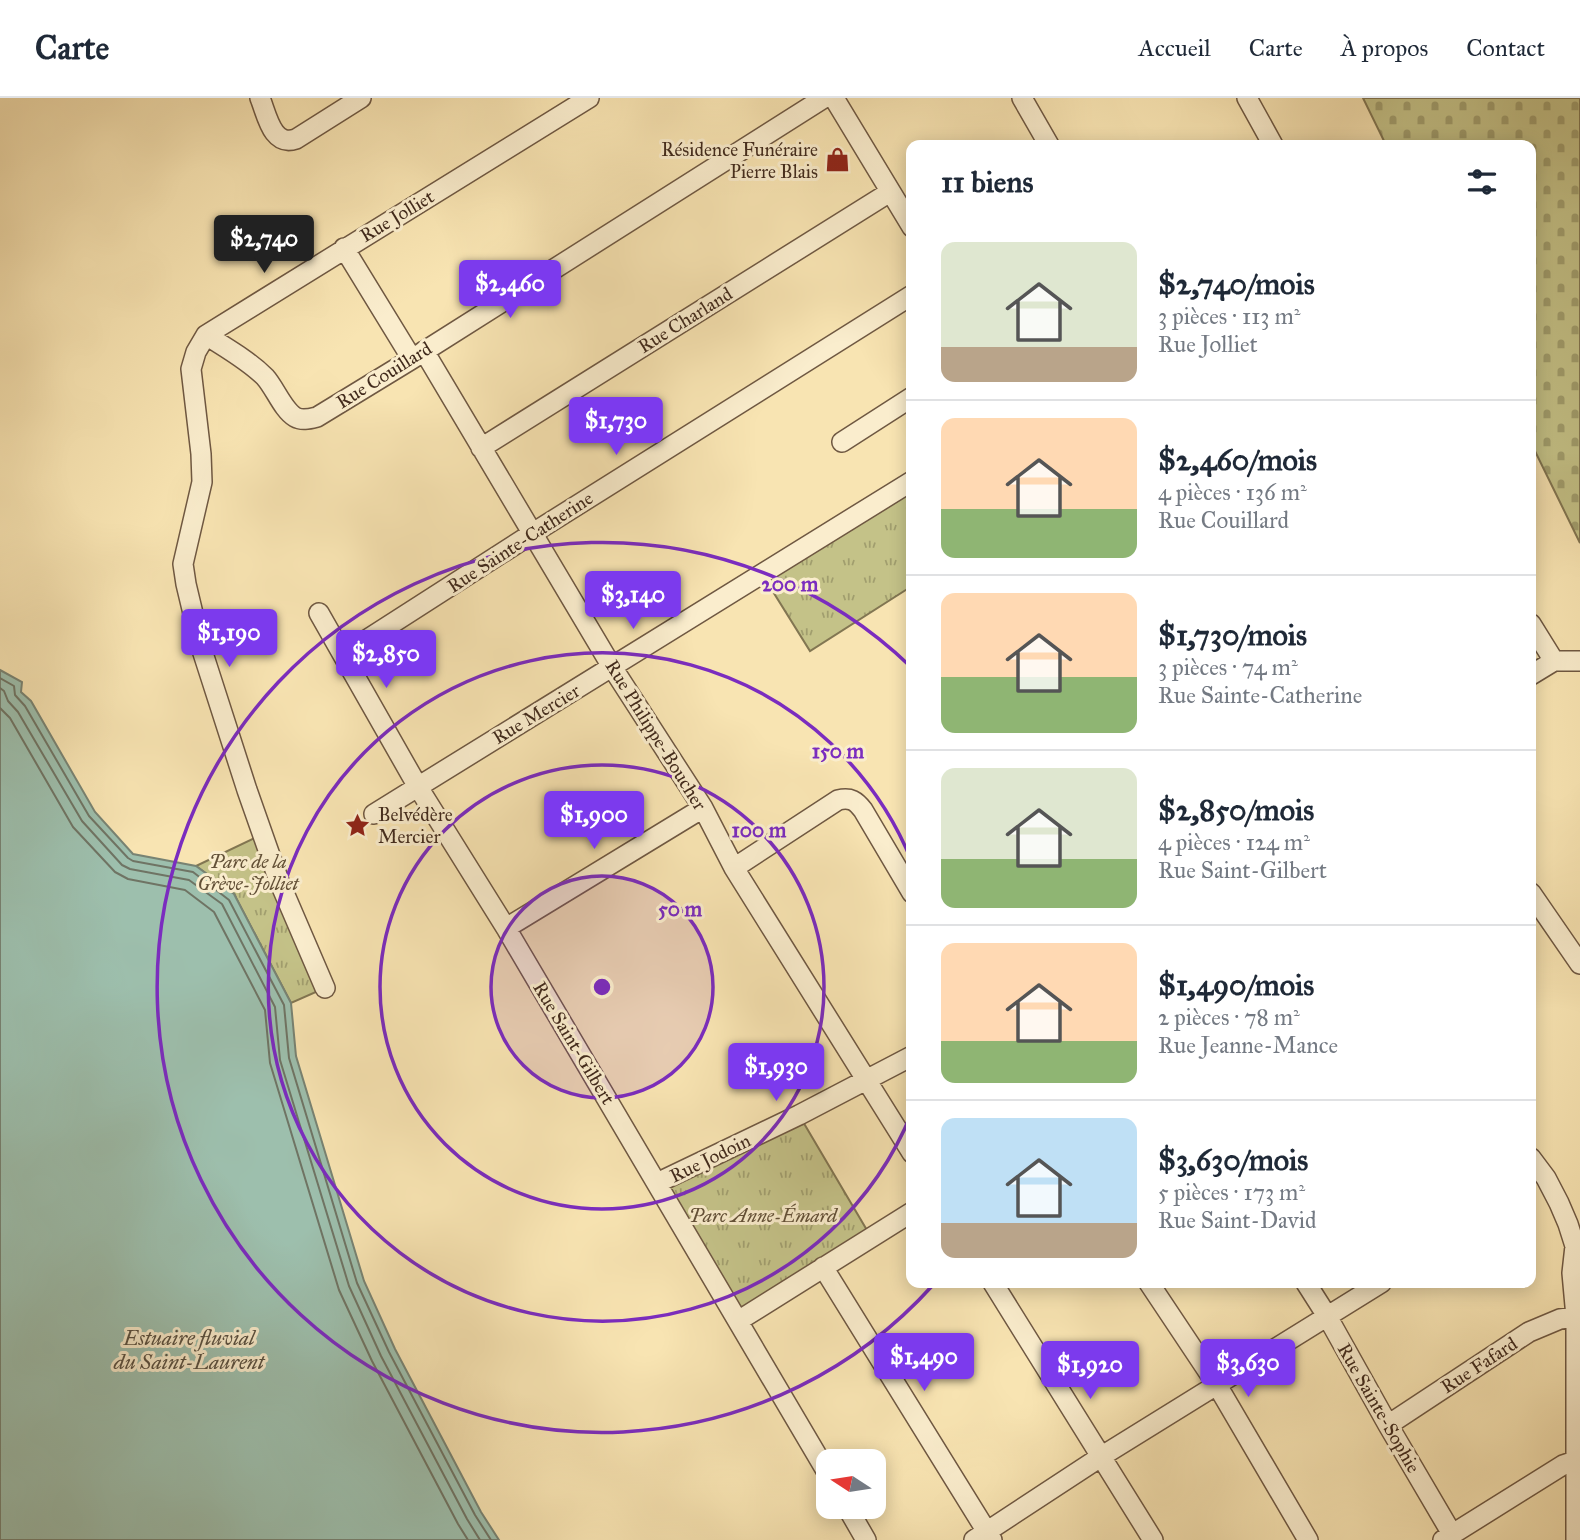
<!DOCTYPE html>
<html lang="fr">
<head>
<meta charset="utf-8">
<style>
	body { margin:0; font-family:"IM FELL Great Primer",serif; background:#f6f6f7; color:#1f2937; height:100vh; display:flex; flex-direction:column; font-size:26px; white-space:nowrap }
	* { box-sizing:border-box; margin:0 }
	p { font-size:23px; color:#747a83 }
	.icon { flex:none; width:38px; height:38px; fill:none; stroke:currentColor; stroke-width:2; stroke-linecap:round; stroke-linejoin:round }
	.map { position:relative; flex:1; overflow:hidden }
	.panel { position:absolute; left:906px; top:42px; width:630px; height:1148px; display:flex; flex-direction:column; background:#fff; border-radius:14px; box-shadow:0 4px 18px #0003 }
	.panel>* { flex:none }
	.needle { width:46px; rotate:282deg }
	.tools { position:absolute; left:816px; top:1351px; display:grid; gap:14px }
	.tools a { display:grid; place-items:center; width:70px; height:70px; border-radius:14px; background:#fff; box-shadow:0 4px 18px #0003; font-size:35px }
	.price { position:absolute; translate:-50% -60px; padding:0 16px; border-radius:7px; background:#7c3aed; color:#fff; font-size:23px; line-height:46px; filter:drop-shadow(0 2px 4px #0008) }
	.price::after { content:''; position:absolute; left:50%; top:42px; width:21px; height:16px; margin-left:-10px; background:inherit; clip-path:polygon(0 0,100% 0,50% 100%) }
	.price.current { background:#222; color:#fff }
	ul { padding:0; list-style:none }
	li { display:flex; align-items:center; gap:21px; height:175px; padding:0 35px }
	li+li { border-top:2px solid #e0e1e3 }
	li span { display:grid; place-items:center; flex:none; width:196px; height:140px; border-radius:14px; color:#555 }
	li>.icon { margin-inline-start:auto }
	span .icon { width:84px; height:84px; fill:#fffc; stroke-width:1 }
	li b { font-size:30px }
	h2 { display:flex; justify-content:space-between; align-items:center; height:84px; padding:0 35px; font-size:30px }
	header { display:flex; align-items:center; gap:42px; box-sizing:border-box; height:98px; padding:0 35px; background:#fff; border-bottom:2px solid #e0e1e3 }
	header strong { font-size:33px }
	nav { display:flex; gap:38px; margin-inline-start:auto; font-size:24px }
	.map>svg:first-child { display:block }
	.cemetery { fill:url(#cemetery-stones); stroke:#827652; stroke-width:2 }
	.park { fill:url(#park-tufts); stroke:#827652; stroke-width:2 }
	.water { fill:#9dbfad; stroke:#788373; stroke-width:2 }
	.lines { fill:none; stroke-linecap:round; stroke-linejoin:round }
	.shore { stroke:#6f7464; stroke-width:2 }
	.minor-casing { stroke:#6f5842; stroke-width:22 }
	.minor { stroke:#faedcd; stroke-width:19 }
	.ring { fill:none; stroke:#7b2cbf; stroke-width:3.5 }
	.labels { text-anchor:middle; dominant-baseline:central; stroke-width:6; stroke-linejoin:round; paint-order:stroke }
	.poi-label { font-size:19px; fill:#412a1c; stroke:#faedcd; text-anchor:end }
	.street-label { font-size:19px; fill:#412a1c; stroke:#faedcd }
	.park-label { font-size:19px; font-style:italic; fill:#625037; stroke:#faedcd }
	.water-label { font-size:21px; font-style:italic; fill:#584f40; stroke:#faedcd }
	.centre { fill:#7b2cbf; stroke:#faedcd; stroke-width:3.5 }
	.ring-label { font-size:21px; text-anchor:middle; font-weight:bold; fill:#7b2cbf; stroke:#faedcd; stroke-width:6; stroke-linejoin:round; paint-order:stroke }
</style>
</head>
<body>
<header>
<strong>Carte</strong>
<nav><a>Accueil</a><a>Carte</a><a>À propos</a><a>Contact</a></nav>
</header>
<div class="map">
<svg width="1580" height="1442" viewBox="0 0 1580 1442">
	<defs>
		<pattern id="cemetery-stones" width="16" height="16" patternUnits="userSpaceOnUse" patternTransform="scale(1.75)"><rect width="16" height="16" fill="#c4c288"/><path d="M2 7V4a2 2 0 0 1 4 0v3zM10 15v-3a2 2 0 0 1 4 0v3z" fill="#a19e6e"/></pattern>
		<pattern id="park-tufts" width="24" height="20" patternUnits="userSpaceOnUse" patternTransform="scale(1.75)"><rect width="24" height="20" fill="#c4c288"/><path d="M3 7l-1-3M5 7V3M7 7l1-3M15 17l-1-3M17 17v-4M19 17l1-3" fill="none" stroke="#a19e6e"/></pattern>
	</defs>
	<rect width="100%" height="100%" fill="#f8e4b2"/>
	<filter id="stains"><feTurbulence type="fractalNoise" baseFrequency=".00286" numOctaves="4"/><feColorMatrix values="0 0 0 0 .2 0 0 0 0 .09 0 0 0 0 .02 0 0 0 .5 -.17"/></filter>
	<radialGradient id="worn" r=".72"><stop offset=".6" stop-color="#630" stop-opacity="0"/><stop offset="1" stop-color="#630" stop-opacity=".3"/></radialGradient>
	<path class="cemetery" d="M1363,0H1580V445L1531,345V47H1386Z"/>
	<path class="park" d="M904,388L912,400V488L810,553L762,476Z
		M263,736L325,890L291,905L234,796L196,768Z
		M799,1017L871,1139L738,1223L657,1086Z"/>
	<path class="water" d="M0,572L22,584L21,594L31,603L95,714L133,756L196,768L234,796L291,905L296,958L364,1183L395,1251L481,1414L499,1442H0Z"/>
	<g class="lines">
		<path class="shore" d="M0,580L14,588L15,597L25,608L89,718L128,760L133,763L193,774L229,802L284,907L289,960L357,1185L389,1254L475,1417L491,1442
			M0,590L4,593L8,603L18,614L82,723L122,767L130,771L189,782L222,806L275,909L280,962L349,1188L381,1258L467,1421L480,1442
			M0,610L10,620L73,729L115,774L128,781L185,792L214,814L265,912L270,965L339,1192L372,1263L458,1426L468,1442"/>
		<defs>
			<path id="minor" d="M260,0C267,17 272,49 296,41L361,0
				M834,0L912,129
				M1022,0L1049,47
				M1247,0L1273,47
				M344,150L412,261
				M206,237C226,250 248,262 265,279C275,290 283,312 295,319C302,323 309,321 317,319L412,261L824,0
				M424,253L612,569L703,710L734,770L912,1055
				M842,344L912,299
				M481,350L890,94
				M319,515L418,689L506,830L828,1376
				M1531,526L1554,563
				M343,557L533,435L912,197
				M1554,563H1580
				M1531,577L1554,563
				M374,716L912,383
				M734,770L838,702C851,699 856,703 863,712L912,795
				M1531,795L1580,866
				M506,830L703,710
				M325,890L279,783L247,692L201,549L186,486L183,466L202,384L201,356L191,271L196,254L206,237L589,0
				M1531,1060L1546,1080L1559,1105L1568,1126L1575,1148L1572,1175L1576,1219V1442
				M657,1085L799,1017L912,958
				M823,1169L992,1442
				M993,1185L1153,1442
				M1149,1185L1217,1287L1308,1442
				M1306,1185L1327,1218L1388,1327L1452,1436
				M738,1223L912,1114
				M1388,1327L1529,1234L1560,1221L1576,1219
				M847,1409L866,1442
				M974,1442L1102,1358L1381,1185
				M1443,1442L1563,1367L1575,1363"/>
		</defs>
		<use href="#minor" class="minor-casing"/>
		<use href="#minor" class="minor"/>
	</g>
	<circle cx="602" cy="889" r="111" fill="#7b2cbf" fill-opacity=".12"/>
	<g class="ring">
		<circle cx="602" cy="889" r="111"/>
		<circle cx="602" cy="889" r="222"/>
		<path d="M912 1014A334 334 0 1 1 912 764"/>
		<path d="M933 1187A445 445 0 1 1 911 569"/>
	</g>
	<defs>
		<symbol id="shop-bare" viewBox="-9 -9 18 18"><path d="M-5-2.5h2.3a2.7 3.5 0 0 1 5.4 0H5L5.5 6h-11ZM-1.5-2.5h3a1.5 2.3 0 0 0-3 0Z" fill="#8f2418" stroke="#faedcd" stroke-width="2.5" paint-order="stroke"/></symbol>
		<symbol id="sight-bare" viewBox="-9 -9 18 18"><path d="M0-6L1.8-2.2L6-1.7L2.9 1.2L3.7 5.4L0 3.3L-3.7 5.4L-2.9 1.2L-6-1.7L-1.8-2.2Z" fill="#8f2418" stroke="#faedcd" stroke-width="2.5" paint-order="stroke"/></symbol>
	</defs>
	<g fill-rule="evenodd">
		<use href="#shop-bare" x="820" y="44" width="35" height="35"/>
		<use href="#sight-bare" x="340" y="710" width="35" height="35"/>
	</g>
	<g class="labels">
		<g class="poi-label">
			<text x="818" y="51">Résidence Funéraire<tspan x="818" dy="22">Pierre Blais</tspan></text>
			<text x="378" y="716" text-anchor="start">Belvédère<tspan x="378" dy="22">Mercier</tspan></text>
		</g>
		<g class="street-label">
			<text transform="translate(397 118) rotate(-31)">Rue Jolliet</text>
			<text transform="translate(685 222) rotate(-32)">Rue Charland</text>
			<text transform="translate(384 277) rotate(-32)">Rue Couillard</text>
			<text transform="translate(520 444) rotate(-33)">Rue Sainte-Catherine</text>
			<text transform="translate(536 616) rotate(-31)">Rue Mercier</text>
			<text transform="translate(656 637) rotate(58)">Rue Philippe-Boucher</text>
			<text transform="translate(574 945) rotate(59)">Rue Saint-Gilbert</text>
			<text transform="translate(710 1060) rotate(-26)">Rue Jodoin</text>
			<text transform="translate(1479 1267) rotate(-33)">Rue Fafard</text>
			<text transform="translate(1379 1310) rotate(60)">Rue Sainte-Sophie</text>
		</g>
		<g class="park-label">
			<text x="248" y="763">Parc de la<tspan x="248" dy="22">Grève-Jolliet</tspan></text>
			<text x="763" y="1117">Parc Anne-Émard</text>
		</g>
		<g class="water-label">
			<text x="189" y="1240">Estuaire fluvial<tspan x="189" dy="24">du Saint-Laurent</tspan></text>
		</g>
	</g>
	<circle cx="602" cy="889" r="10" class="centre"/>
	<g class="ring-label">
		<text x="790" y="493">200 m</text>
		<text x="838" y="660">150 m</text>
		<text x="759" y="739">100 m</text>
		<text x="680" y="818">50 m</text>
	</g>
	<rect width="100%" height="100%" filter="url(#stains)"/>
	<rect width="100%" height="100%" fill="url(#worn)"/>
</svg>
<div class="tools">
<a><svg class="needle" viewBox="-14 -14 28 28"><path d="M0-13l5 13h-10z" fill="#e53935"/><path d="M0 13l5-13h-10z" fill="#747a83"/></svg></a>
</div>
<b class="price current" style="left:264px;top:177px">$2,740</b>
<b class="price" style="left:510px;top:222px">$2,460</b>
<b class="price" style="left:616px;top:359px">$1,730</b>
<b class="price" style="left:633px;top:533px">$3,140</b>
<b class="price" style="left:229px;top:571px">$1,190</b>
<b class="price" style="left:386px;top:592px">$2,850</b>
<b class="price" style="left:594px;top:753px">$1,900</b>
<b class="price" style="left:776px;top:1005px">$1,930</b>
<b class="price" style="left:924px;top:1295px">$1,490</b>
<b class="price" style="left:1248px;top:1301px">$3,630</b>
<b class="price" style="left:1090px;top:1303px">$1,920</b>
<section class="panel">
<h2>11 biens<svg class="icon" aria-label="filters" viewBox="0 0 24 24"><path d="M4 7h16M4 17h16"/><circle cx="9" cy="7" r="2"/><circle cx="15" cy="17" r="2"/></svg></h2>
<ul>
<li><span style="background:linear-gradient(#dfe7d0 75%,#b9a48a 0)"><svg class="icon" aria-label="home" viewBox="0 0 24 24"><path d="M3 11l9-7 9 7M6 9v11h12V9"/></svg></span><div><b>$2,740/mois</b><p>3 pièces · 113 m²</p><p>Rue Jolliet</p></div></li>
<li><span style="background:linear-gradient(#ffd9b3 65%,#8fb573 0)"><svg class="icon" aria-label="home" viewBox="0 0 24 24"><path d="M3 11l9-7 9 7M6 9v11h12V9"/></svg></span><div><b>$2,460/mois</b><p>4 pièces · 136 m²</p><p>Rue Couillard</p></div></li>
<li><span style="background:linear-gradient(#ffd9b3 60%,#8fb573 0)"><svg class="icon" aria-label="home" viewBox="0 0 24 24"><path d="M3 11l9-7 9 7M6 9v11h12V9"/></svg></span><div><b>$1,730/mois</b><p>3 pièces · 74 m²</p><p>Rue Sainte-Catherine</p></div></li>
<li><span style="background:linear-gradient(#dfe7d0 65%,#8fb573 0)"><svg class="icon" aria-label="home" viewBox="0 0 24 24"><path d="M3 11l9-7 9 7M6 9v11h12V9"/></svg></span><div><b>$2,850/mois</b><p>4 pièces · 124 m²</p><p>Rue Saint-Gilbert</p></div></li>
<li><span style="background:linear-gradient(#ffd9b3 70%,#8fb573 0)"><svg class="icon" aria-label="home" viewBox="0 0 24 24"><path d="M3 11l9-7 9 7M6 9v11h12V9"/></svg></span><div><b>$1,490/mois</b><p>2 pièces · 78 m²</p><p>Rue Jeanne-Mance</p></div></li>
<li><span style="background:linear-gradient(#bfe0f5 75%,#b9a48a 0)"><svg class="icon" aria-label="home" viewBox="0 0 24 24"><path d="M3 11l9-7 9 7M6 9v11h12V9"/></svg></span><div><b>$3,630/mois</b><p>5 pièces · 173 m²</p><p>Rue Saint-David</p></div></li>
</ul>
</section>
</div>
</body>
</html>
